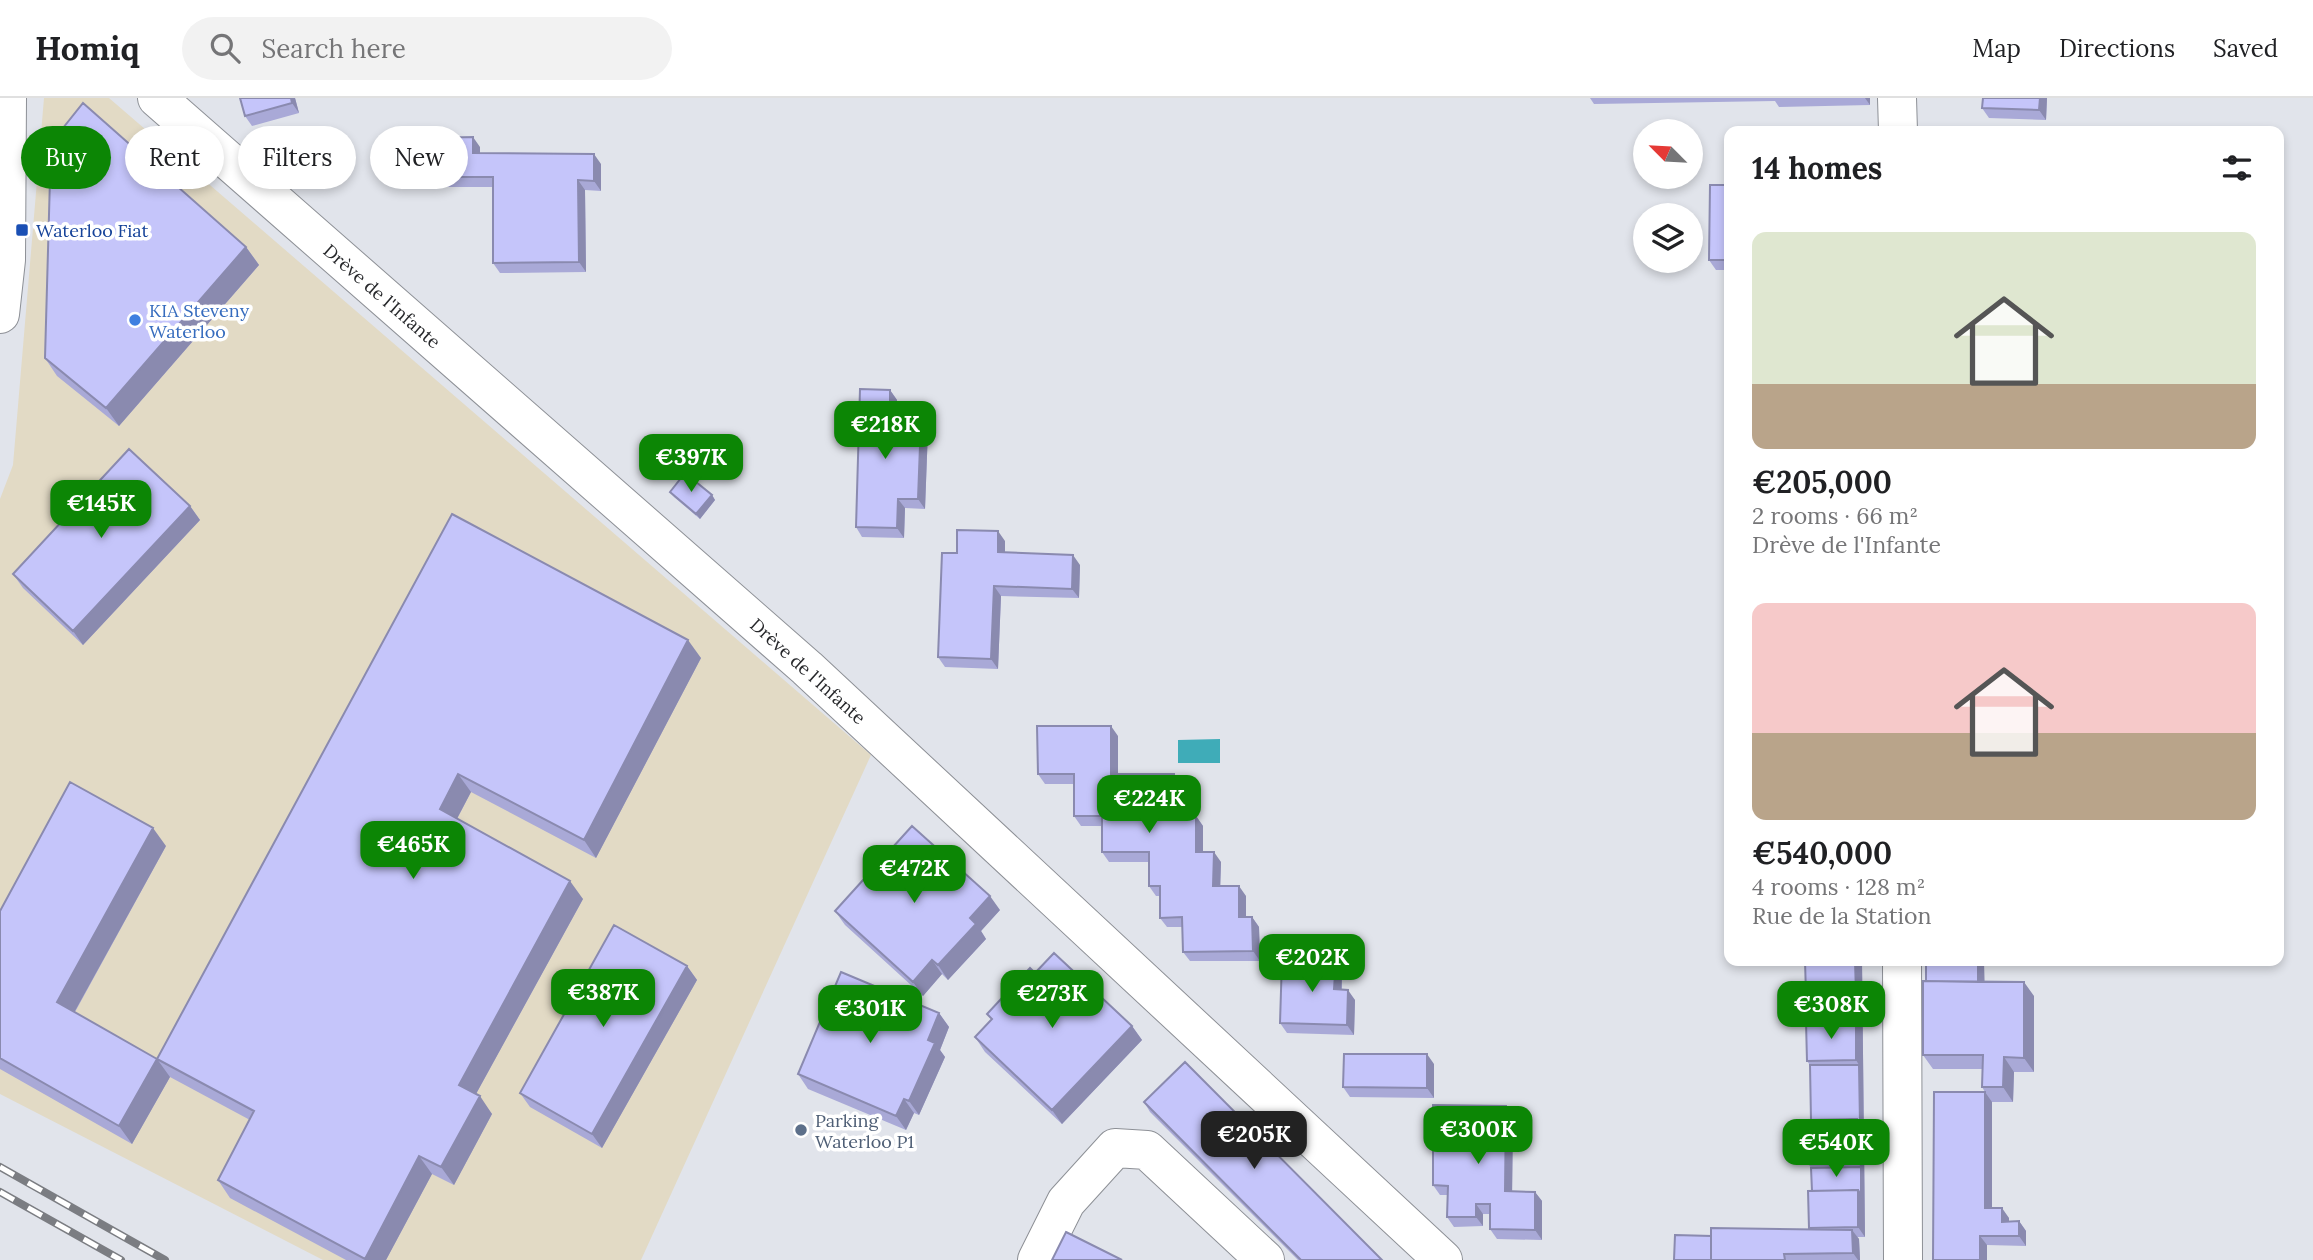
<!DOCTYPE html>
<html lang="en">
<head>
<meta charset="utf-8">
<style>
	body { margin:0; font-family:Lora,serif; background:#f2f2f2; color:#202124; height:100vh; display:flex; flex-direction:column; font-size:26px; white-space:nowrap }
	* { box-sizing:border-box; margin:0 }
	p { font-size:23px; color:#757577 }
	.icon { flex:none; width:38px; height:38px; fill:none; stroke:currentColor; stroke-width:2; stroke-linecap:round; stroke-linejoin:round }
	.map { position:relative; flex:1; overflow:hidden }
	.sheet { position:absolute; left:1724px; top:28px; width:560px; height:840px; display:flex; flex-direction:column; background:#fff; border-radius:14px; box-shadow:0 4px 10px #0003 }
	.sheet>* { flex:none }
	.guide { position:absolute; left:21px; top:28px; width:665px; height:63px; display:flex; gap:14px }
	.needle { width:46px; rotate:294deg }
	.controls { position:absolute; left:1633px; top:21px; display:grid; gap:14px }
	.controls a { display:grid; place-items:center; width:70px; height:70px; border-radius:50%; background:#fff; box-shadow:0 4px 10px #0003; font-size:35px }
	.price { position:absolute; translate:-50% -60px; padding:0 16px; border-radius:14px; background:#0c8605; color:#fff; font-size:23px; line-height:46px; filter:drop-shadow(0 2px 4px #0008) }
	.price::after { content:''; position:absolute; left:50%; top:42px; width:21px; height:16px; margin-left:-10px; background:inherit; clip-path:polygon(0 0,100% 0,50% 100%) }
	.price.active { background:#222; color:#fff }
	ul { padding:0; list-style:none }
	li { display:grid; align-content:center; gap:14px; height:371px; padding:0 28px }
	li span { display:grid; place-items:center; height:217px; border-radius:14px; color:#555 }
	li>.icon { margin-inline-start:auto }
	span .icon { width:126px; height:126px; fill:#fffc; stroke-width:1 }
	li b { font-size:30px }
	h2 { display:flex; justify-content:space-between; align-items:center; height:84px; padding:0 28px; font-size:30px }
	.chip { padding:0 24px; border-radius:32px; background:#fff; box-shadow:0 4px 10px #0003; font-size:24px; line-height:63px }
	.chip.active { background:#0c8605; color:#fff }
	header { display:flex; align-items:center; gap:42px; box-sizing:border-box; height:98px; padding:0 35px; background:#fff; border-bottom:2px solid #e0e0e0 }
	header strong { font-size:33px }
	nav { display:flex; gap:38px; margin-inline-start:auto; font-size:24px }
	.search { width:490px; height:63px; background:#f2f2f2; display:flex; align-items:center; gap:18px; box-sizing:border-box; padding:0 24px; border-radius:38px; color:#757577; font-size:26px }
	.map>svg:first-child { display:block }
	.industrial { fill:#e2dac5 }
	.water { fill:#3facb8 }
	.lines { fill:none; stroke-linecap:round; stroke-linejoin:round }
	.minor-casing { stroke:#8d9096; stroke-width:40 }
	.minor { stroke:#fff; stroke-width:38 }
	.rail-casing { stroke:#7b7d82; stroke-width:8 }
	.rail { stroke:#fff; stroke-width:5; stroke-dasharray:16; stroke-linecap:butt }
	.wall { fill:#a9a9d7 }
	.shaded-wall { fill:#8a8aaf }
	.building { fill:#c5c5fa; stroke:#8a8aaf; stroke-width:2 }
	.transit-dot { fill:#1a4fb4; stroke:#fff; stroke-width:2.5 }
	.shop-dot { fill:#3f7fe0; stroke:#fff; stroke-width:2.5 }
	.service-dot { fill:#5c6f8a; stroke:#fff; stroke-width:2.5 }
	.labels { text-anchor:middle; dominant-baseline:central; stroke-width:7; stroke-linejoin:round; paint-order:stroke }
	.transit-label { font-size:18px; fill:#164399; stroke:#fff; text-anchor:start }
	.street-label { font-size:18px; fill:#27282b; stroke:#fff }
	.shop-label { font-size:18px; fill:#366cbe; stroke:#fff; text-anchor:start }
	.service-label { font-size:18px; fill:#4e5e75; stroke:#fff; text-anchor:start }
</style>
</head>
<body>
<header>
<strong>Homiq</strong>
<div class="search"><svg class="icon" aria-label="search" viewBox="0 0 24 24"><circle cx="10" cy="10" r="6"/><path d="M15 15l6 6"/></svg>Search here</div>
<nav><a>Map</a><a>Directions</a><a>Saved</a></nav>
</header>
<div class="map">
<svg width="2313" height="1162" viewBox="0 0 2313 1162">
	<rect width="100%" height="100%" fill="#e1e4eb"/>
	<path class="industrial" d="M44,0H109L871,657L641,1162H323L0,996V401L13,367Z"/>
	<path class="water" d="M1220,641V665H1178V642Z"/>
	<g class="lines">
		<defs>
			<path id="minor" d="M157,0L807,570L1443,1162
				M1897,0L1898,33
				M0,216L6,162L7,0
				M1902,863L1903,1162
				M1037,1162L1066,1104L1115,1050L1147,1052L1265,1162"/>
		</defs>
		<use href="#minor" class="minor-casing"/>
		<use href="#minor" class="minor"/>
		<defs>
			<path id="rail" d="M0,1069L165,1162
				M0,1094L121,1162"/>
		</defs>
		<use href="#rail" class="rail-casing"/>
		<use href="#rail" class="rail"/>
	</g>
	<path class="wall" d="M295,0L299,15L252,28L245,18Z
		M1590,0H1870V7L1779,9L1775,3L1594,6Z
		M1983,0H2047L2046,22L1989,20L1982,10Z
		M480,49V55L601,66V93L585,92L586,174L500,175L493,165V89H435L428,79Z
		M1729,87V172H1716L1709,162Z
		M246,149L259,167L119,328L57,278L45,260Z
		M890,292L897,302V320L928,331L925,411L905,410L904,440L862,439L856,429Z
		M670,394L712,397L715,402L700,421L674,399Z
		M190,408L200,422L83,547L23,490L13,476Z
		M452,416L701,560L596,760L471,694L457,721L583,801L476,996L492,1016L454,1087L432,1076L386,1162H346L230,1100L218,1082L250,1022L170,979L132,1046L0,971V813L166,748L75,914L157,961Z
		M1005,443V455L1080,467L1079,500L1001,498L998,571L945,569L938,559L957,455Z
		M1118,638V676H1174L1181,686V718H1196L1203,728V754L1221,764L1220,788L1246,798V819H1252L1259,829L1260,863H1190L1183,854L1182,829H1167L1160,820V798H1156L1149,788V764H1109L1102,754V728H1081L1074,718V686H1045L1038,676Z
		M1000,812L981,833L986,841L948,882L942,876L923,898L845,827L835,813Z
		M1336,862L1342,872V892L1355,902L1354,937L1287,935L1280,925Z
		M1805,863H1862L1865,1139H1857L1859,1141L1860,1162H1674L1711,1138L1810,1131L1809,1130L1812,1093L1811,1070L1808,1065L1811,1022L1810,967L1807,963L1810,924L1809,901L1806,896Z
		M687,868L697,882L602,1050L530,1009L520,995Z
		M1035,875L1132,928L1142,942L1062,1026L985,954L975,939L992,921L987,916Z
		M1926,883L1985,884L2034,898V974H2014L2013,1004H1992V1110L2009,1120V1124L2019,1123L2026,1133V1148L1987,1147V1162H1933L1985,994L1982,989L1983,971H1933L1923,957Z
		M939,915L949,929L940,952L945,959L919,1017L914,1015L906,1032L808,991L798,976Z
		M1434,966V1000L1350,999L1343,989Z
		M1144,1004L1382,1162H1298L1150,1014Z
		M1513,1018L1512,1093L1535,1094L1542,1103V1142L1497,1141L1490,1131V1116H1483V1128L1454,1129L1447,1119L1448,1097H1440L1433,1087Z"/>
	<path class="shaded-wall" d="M291,0H295L299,15L292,5Z
		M1865,0H1870V7Z
		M2040,0H2047L2046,22L2039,12Z
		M473,39L480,49V65L473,55Z
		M594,56L601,66V93L594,83Z
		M578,82L585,92L586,174L579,164Z
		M246,149L259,167L119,328L106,310Z
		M890,292L897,302L896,330L890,320Z
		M921,321L928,331L925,411L918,401Z
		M712,397L715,402L700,421L696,416Z
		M898,401L905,410L904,440L897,430Z
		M190,408L200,422L83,547L73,533Z
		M998,433L1005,443V464L998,454Z
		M1073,457L1080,467L1079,500L1072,491Z
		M994,488L1001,498L998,571L991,561Z
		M688,542L701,560L596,760L584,742Z
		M1111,628L1118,638V686L1111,676Z
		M458,676L471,694L452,730L440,711Z
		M1174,676L1181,686V728L1174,718Z
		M1196,718L1203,728V764L1196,754Z
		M153,730L166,748L70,922L57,904Z
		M1214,754L1221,764L1220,798L1213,788Z
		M570,783L583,801L471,1005L459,987Z
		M1239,788L1246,798V829L1239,819Z
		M990,798L1000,812L981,833L986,841L948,882L938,867L970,820Z
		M1252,819L1259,829L1260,863L1253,853Z
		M932,862L942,876L923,898L913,884Z
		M1336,862L1342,872L1341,901L1334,891Z
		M1855,863H1862L1865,1139L1858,1129V1092L1861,1069L1857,1064V1021L1859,967L1856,962V924L1859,900L1856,895Z
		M1978,863H1984L1985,898L1978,888Z
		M687,868L697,882L602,1050L592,1036Z
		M2024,884L2034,898V974L2024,960Z
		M1348,892L1355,902L1354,937L1347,927Z
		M939,915L949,929L940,952L945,959L919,1017L909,1003L928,942Z
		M1132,928L1142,942L1062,1026L1052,1012Z
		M1427,956L1434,966V1000L1427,990Z
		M2004,959L2014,974L2013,1004L2003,989Z
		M157,961L170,979L132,1046L119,1028Z
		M1985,994L1992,1004V1120L1985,1110Z
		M480,998L492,1016L454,1087L441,1069Z
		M904,1001L914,1015L906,1032L896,1018Z
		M1506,1008L1513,1018L1512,1103L1505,1093Z
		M419,1058L432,1076L386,1162H365V1161Z
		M1535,1094L1542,1103V1142L1535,1132Z
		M1476,1106L1483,1116V1128L1476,1119Z
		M2002,1110L2009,1120V1134L2002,1124Z
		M2019,1123L2026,1133V1148L2019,1138Z
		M1852,1132L1859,1141L1860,1162H1858L1853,1155Z
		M1980,1138L1987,1147V1162H1980Z"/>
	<path class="building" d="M240,0H291L292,5L245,18Z
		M1983,0H2040L2039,12L1982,10Z
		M83,5L246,149L106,310L45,260L51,45Z
		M473,39V55L594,56V83L578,82L579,164L493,165V79H428V40Z
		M1710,87H1729V162H1709Z
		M860,291L890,292V320L921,321L918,401H898L897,430L856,429Z
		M129,351L190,408L73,533L13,476Z
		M685,375L712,397L696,416L670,394Z
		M452,416L688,542L584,742L458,676L440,711L570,783L459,987L480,998L441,1069L419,1058L365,1161L218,1082L254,1013L157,961Z
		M957,432L998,433V454L1073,457L1072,491L994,488L991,561L938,559L942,455H957Z
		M1037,628H1111V676H1174V718H1196V754H1214L1213,788H1239V819H1252L1253,853L1183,854L1182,819L1160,820V788H1149V754H1102V718H1074V676H1038Z
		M70,684L153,730L57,904L157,961L119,1028L0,960V813Z
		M912,728L990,798L970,820L976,826L938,867L932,862L913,884L835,813Z
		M614,827L687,868L592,1036L520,995Z
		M1054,855L1132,928L1052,1012L975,939L992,921L987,916L1030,870L1035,875Z
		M1282,861L1336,862L1334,891L1348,892L1347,927L1280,925Z
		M1805,863H1855L1856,895L1806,896Z
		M1926,863H1978V884L1926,883Z
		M841,874L939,915L928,942L935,945L909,1003L904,1001L896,1018L798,976Z
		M1923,883L2024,884V960L2004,959L2003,989H1982L1983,957H1923Z
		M1859,900V928L1856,924H1810L1809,901Z
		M1806,924H1856V962L1807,963Z
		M1344,956H1427V990L1343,989Z
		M1185,964L1382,1162H1301L1144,1004Z
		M1810,967H1859L1860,1026L1857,1021L1811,1022Z
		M1934,994H1985V1110H2002V1124L2019,1123V1138H1980V1162H1933Z
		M1433,1007L1506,1008L1505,1093L1535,1094V1132L1490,1131V1106H1476V1119H1447L1448,1088L1433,1087Z
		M1857,1021V1064L1808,1065V1022Z
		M1861,1069V1097L1858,1092L1812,1093L1811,1070Z
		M1858,1092V1129L1809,1130L1808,1093Z
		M1711,1130L1852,1132L1853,1155L1784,1156L1785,1162H1711Z
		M1066,1134L1122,1162H1052Z
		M1675,1137L1711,1138V1162H1674Z"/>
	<rect class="transit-dot" x="15" y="125" width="14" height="14" rx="3.5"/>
	<circle class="shop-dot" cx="135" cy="222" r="7"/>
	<circle class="service-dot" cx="801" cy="1032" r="7"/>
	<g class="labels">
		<g class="transit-label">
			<text x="36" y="132">Waterloo Fiat</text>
		</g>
		<g class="street-label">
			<text transform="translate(382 198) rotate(41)">Drève de l'Infante</text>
			<text transform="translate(808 573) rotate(42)">Drève de l'Infante</text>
		</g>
		<g class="shop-label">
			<text x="149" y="212">KIA Steveny<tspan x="149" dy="21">Waterloo</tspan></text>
		</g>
		<g class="service-label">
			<text x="815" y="1022">Parking<tspan x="815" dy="21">Waterloo P1</tspan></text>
		</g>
	</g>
</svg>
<div class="controls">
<a><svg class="needle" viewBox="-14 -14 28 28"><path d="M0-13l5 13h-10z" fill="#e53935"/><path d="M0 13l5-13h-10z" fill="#757577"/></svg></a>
<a><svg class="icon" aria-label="layers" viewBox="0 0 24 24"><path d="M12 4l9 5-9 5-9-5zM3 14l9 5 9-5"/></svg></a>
</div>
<b class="price" style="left:885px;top:363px">€218K</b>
<b class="price" style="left:691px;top:396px">€397K</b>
<b class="price" style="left:101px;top:442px">€145K</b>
<b class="price" style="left:1149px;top:737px">€224K</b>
<b class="price" style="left:413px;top:783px">€465K</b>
<b class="price" style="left:914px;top:807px">€472K</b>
<b class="price" style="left:1312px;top:896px">€202K</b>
<b class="price" style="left:603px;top:931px">€387K</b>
<b class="price" style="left:1052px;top:932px">€273K</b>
<b class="price" style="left:1831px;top:943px">€308K</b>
<b class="price" style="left:870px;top:947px">€301K</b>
<b class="price" style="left:1478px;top:1068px">€300K</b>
<b class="price active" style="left:1254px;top:1073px">€205K</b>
<b class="price" style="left:1836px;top:1081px">€540K</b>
<div class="guide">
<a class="chip active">Buy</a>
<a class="chip">Rent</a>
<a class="chip">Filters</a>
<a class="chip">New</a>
</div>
<section class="sheet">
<h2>14 homes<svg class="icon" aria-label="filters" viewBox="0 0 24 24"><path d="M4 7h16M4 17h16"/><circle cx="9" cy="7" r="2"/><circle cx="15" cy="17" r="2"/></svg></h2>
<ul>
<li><span style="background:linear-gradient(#dfe7d0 70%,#b9a48a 0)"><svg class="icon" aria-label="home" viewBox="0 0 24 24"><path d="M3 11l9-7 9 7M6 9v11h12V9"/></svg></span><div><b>€205,000</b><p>2 rooms · 66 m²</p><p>Drève de l'Infante</p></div></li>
<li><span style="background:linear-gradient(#f6c9c9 60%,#b9a48a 0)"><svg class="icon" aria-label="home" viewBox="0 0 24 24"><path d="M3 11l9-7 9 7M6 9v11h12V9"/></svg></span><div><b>€540,000</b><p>4 rooms · 128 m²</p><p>Rue de la Station</p></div></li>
</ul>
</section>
</div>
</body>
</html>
